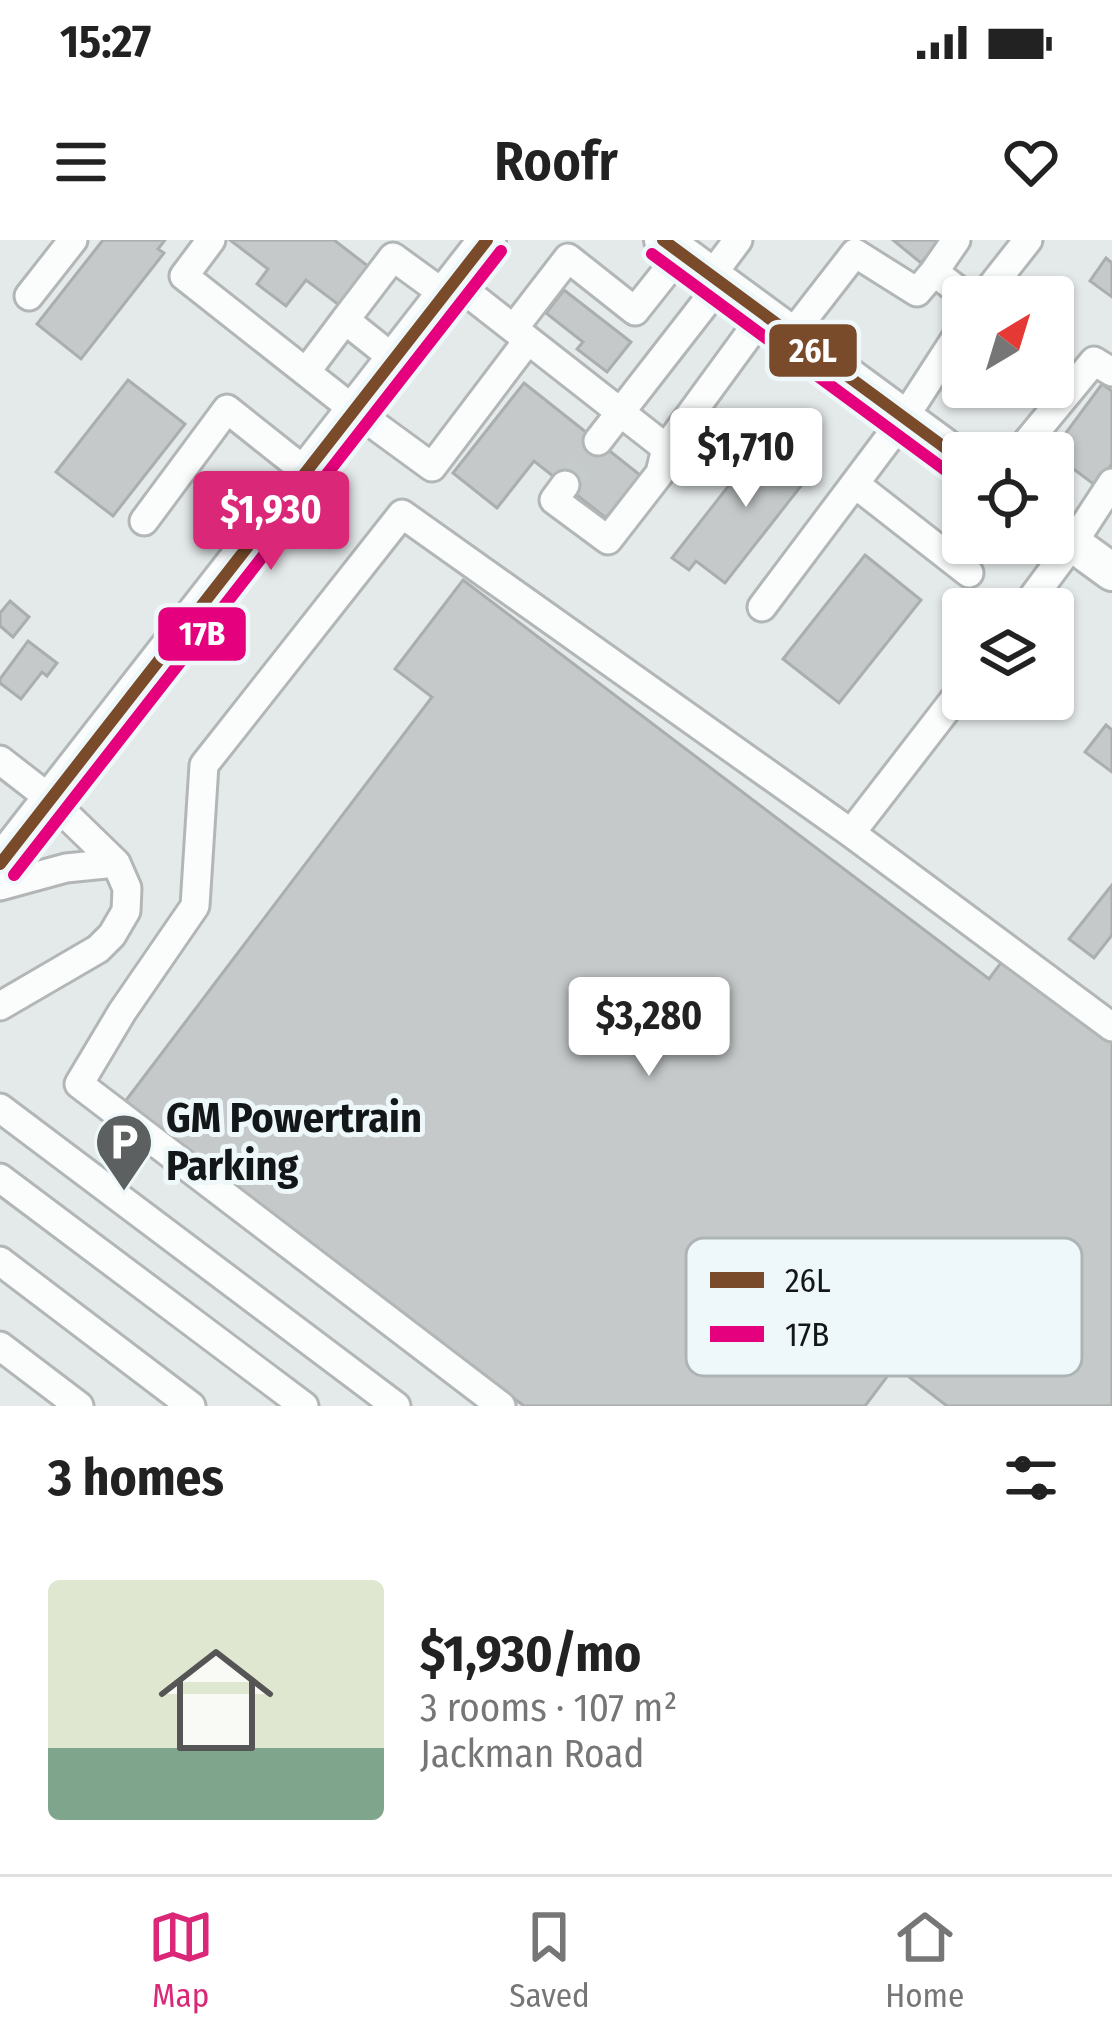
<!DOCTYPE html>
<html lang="en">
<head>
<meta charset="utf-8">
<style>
	body { margin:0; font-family:"Fira Sans Condensed",sans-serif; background:#f2f2f2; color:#222; height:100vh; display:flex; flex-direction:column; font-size:45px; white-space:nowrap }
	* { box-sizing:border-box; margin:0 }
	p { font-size:39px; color:#767676 }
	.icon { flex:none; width:66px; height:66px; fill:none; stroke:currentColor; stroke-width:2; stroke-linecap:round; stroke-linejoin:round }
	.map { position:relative; height:1166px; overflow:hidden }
	.panel { display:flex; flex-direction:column; background:#fff; flex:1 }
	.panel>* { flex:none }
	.needle { width:78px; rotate:38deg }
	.buttons { position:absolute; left:942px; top:36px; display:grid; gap:24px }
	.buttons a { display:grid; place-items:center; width:132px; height:132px; border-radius:12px; background:#fff; box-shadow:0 3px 9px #0004; font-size:60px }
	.price { position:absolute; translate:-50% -102px; padding:0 27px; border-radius:12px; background:#fff; color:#222; font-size:39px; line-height:78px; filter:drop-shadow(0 3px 6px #0008) }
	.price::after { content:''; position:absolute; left:50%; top:72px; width:36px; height:27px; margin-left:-18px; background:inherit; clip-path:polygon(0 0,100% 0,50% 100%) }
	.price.selected { background:#db2777; color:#fff }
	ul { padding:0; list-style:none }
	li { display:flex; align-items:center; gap:36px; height:300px; padding:0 48px }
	li span { display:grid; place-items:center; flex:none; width:336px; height:240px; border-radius:12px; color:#555 }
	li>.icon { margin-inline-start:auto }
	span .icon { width:144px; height:144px; fill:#fffc; stroke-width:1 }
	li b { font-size:51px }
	h2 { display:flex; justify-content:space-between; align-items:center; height:144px; padding:0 48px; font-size:51px }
	.status { display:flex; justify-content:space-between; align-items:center; height:84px; padding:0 60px; background:#fff; direction:ltr }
	.status svg { height:33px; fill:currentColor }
	header { display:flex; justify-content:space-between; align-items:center; height:156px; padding:0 48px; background:#fff; font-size:54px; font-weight:600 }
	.menu { display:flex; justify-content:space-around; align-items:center; height:168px; border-top:3px solid #e0e0e0; background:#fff; font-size:33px; color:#767676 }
	.menu a { display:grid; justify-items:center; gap:6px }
	.menu .selected { color:#db2777 }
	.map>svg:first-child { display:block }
	.building { fill:#c5c9c9; stroke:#aaaeae; stroke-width:3 }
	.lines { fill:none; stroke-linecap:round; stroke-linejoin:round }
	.minor-tunnel { stroke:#c5caca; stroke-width:27; stroke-dasharray:27 14; stroke-linecap:butt }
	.minor-casing { stroke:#b2b6b6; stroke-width:33 }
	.major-casing { stroke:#b2b6b6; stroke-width:42 }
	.minor { stroke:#fbfcfc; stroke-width:27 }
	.major { stroke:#fbfcfc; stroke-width:36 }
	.bus-1-casing { stroke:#eef8fa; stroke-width:21 }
	.bus-2-casing { stroke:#eef8fa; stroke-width:21 }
	.bus-1 { stroke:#7a4b2a; stroke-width:12 }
	.bus-2 { stroke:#e5007d; stroke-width:12 }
	.labels { text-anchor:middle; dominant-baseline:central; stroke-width:10; stroke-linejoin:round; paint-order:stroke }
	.poi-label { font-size:42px; font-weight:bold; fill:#141717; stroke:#eef8fa; text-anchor:start }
	.key { fill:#eef8fa; stroke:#adb4b6; stroke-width:3 }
	.key-label { font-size:33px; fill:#141717 }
	.line-badge { stroke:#eef8fa; stroke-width:4.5 }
	.badge-label { font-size:33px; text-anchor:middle; font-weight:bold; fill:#fff }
</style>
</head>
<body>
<div class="status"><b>15:27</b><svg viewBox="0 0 49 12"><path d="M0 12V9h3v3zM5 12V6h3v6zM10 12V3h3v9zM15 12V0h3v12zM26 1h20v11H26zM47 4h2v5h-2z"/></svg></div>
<header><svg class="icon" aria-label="menu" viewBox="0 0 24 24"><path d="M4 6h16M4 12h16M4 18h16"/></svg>Roofr<svg class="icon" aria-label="heart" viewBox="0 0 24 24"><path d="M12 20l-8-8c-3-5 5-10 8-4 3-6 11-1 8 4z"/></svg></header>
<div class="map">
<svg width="1112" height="1166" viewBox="0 0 1112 1166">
	<rect width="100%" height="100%" fill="#e4e9e9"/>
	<path class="building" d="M103,0H165L158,9L164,13L81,119L37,84Z
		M230,0H334L373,30L343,68L306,40L286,66L257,44L268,29Z
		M893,0H940L921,23Z
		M1106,18L1112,23V57L1090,41Z
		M564,50L631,102L607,132L577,109L583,102L546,73Z
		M128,140L185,184L113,276L56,232Z
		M524,143L640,235L606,278L534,221L497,268L453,233Z
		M1102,144L1112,151V224L1096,246L1059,218L1065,211L1057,205Z
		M770,193L815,228L725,343L696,321L689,330L672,318Z
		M865,315L921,360L839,463L783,419Z
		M463,340L989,739L1006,716L1112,796V1166H947L895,1126L865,1166H524L124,863L432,457L395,429Z
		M10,361L29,377L13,397L0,386V373Z
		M28,401L57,423L47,436L42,432L21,459L0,443V439Z
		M1106,485L1112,490V532L1085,512Z
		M1112,645V695L1094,718L1069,699Z"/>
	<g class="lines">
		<path class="minor-tunnel" d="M565,245L598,201"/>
		<defs>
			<path id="minor" d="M211,0L184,36L354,170L432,227L528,100
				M934,32L956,0
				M711,36L738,0
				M454,42L666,208L764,74
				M29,56L73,0
				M983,57L1028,0
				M345,80L393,17L444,54
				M514,88L568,18L635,71L681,13
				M792,94L855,13L917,52L934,32L967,57
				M306,132L345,80L394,119
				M598,201L721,43
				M1018,213L1094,121L1112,132
				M855,244L969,333
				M565,245L554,260L608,300L660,233L666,208
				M144,281L227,169L305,231
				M762,367L904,178L963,87
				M1024,369L1073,303L1112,243
				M0,520L49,558L116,623L127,648L126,671L112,695L98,709L0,766
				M851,593L963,448
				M0,646L66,628L116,623
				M0,868L396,1166
				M0,938L304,1166
				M0,1021L191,1166
				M0,1106L79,1166
				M501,1166L79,844L122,772L195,666L204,525L402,274L851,593L1112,787"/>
			<path id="major" d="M663,0L963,221
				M1053,289L1112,332
				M0,624L487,0"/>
		</defs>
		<use href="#minor" class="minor-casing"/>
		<use href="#major" class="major-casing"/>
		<use href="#minor" class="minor"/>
		<use href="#major" class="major"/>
		<defs>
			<path id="bus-1" d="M663,0L963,221
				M0,624L487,0"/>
			<path id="bus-2" d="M652,14L952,235
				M14,635L501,11"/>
		</defs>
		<use href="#bus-1" class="bus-1-casing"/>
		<use href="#bus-2" class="bus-2-casing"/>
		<use href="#bus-1" class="bus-1"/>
		<use href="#bus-2" class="bus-2"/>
	</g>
	<defs>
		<symbol id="parking-pin" viewBox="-11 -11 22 30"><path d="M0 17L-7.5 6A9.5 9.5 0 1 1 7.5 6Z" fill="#5d6060" stroke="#eef8fa"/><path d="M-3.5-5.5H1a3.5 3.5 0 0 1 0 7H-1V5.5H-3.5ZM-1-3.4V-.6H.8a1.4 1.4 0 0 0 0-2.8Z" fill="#fff"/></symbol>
	</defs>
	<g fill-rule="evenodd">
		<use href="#parking-pin" x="91" y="869" width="66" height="90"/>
	</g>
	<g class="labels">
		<g class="poi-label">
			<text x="166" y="878">GM Powertrain<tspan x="166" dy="48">Parking</tspan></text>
		</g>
	</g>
	<rect x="686" y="998" width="396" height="138" rx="18" class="key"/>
	<rect x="710" y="1032" width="54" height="16" fill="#7a4b2a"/>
	<rect x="710" y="1086" width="54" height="16" fill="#e5007d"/>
	<g class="key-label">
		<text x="785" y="1052">26L</text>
		<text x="785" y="1106">17B</text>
	</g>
	<g class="line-badge">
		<rect x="767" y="82" width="92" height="57" rx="12" fill="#7a4b2a"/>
		<rect x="156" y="365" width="92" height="58" rx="12" fill="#e5007d"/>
	</g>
	<g class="badge-label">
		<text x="813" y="122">26L</text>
		<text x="202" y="405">17B</text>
	</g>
</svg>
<div class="buttons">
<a><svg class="needle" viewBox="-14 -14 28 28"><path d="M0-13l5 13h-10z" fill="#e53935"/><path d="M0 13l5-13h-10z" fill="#767676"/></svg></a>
<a><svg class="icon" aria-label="locate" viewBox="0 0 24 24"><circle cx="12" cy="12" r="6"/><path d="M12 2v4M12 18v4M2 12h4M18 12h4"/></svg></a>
<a><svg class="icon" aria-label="layers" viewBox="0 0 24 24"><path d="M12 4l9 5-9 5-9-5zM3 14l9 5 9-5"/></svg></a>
</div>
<b class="price" style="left:746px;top:270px">$1,710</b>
<b class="price selected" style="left:271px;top:333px">$1,930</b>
<b class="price" style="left:649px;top:839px">$3,280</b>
</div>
<section class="panel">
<h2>3 homes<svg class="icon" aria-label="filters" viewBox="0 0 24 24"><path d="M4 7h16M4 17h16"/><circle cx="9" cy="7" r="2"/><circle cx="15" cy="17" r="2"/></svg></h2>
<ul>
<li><span style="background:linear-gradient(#dfe7d0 70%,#7fa58c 0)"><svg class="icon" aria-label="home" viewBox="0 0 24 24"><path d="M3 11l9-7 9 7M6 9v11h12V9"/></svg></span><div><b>$1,930/mo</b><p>3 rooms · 107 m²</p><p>Jackman Road</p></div></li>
</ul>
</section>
<nav class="menu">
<a class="selected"><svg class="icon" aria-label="map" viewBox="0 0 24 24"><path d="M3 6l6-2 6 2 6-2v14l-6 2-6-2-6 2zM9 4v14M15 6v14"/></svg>Map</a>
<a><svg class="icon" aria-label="saved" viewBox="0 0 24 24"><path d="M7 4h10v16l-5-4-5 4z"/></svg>Saved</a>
<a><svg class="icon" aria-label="home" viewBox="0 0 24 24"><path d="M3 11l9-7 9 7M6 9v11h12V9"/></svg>Home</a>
</nav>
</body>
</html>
